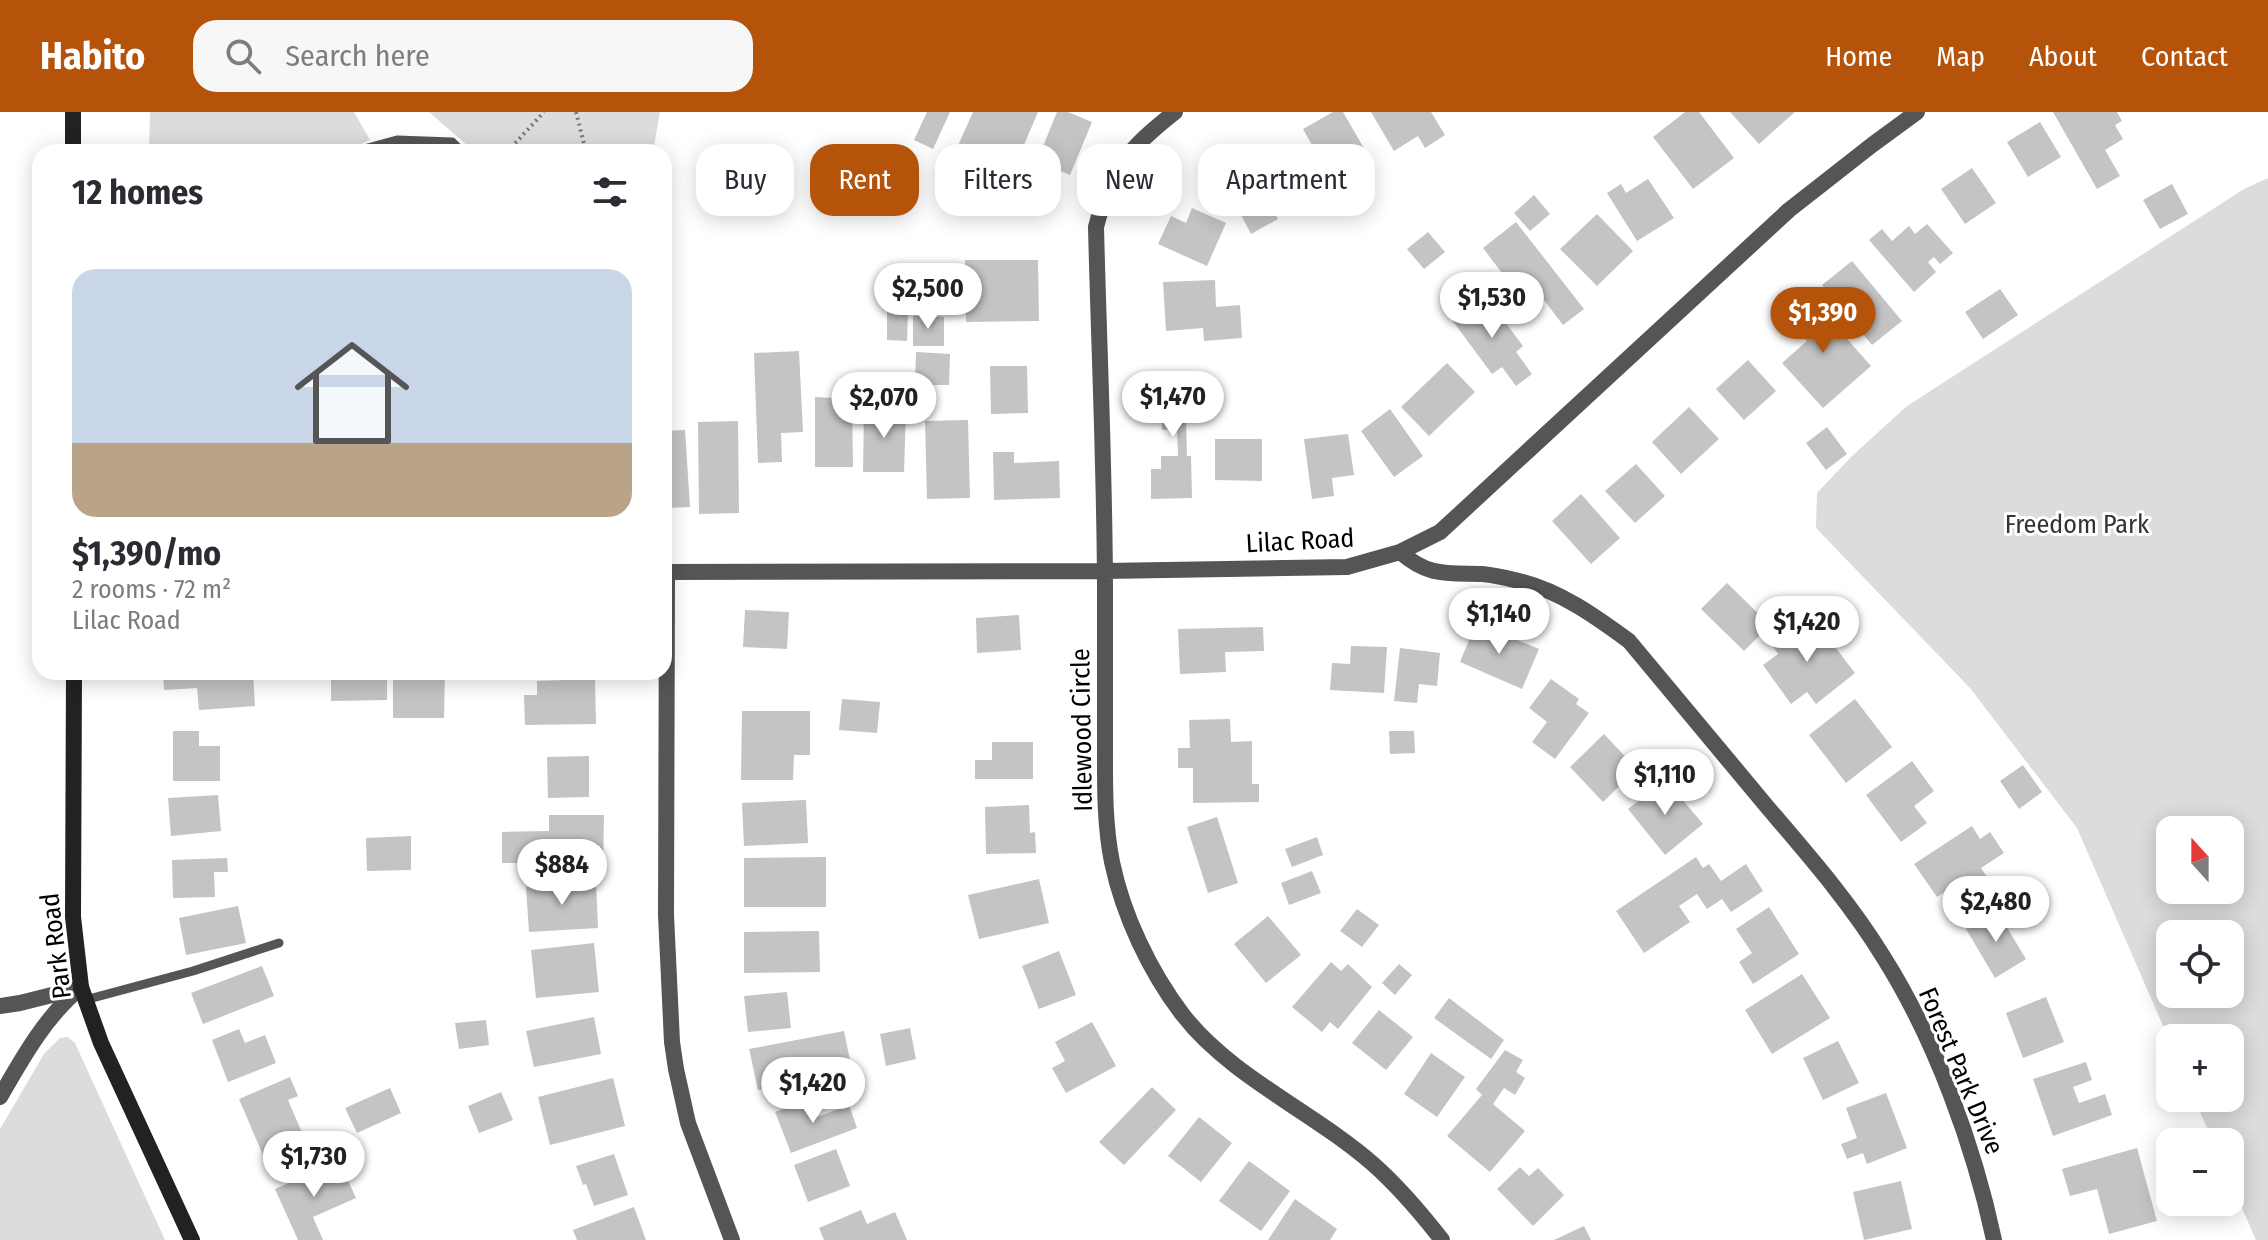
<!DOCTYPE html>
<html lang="en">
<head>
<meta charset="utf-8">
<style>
	body { margin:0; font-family:"Fira Sans Condensed",sans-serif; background:#f7f7f7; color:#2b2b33; height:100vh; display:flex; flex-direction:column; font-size:30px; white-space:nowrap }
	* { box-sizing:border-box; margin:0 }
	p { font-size:26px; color:#7c7c81 }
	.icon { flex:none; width:44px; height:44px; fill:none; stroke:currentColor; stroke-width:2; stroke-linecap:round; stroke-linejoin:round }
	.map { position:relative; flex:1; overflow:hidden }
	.drawer { position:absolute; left:32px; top:32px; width:640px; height:536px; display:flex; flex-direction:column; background:#fff; border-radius:24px; box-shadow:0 4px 20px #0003 }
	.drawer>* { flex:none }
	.guide { position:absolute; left:696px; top:32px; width:760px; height:72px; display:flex; gap:16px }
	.needle { width:52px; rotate:339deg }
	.controls { position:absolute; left:2156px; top:704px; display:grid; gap:16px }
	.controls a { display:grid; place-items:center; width:88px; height:88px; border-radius:16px; background:#fff; box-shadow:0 4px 20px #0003; font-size:40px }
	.price { position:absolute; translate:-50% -68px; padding:0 18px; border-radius:28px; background:#fff; color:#222; font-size:26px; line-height:52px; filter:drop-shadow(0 2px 4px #0008) }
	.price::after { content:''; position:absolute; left:50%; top:48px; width:24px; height:18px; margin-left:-12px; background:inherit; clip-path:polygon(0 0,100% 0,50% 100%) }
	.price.selected { background:#b45309; color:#fff }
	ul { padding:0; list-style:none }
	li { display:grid; align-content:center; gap:16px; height:424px; padding:0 40px }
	li span { display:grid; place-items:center; height:248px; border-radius:24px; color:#555 }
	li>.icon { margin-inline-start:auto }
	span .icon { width:144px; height:144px; fill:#fffc; stroke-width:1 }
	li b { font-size:34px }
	h2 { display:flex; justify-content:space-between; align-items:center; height:96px; padding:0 40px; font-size:34px }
	.chip { padding:0 28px; border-radius:24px; background:#fff; box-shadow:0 4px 20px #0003; font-size:28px; line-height:72px }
	.chip.selected { background:#b45309; color:#fff }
	header { display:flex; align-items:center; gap:48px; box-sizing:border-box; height:112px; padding:0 40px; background:#b45309; color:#fff }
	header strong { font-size:38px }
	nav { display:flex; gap:44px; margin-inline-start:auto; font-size:28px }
	.search { width:560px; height:72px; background:#f7f7f7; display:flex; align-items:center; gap:20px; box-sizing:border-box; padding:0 28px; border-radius:24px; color:#7c7c81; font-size:30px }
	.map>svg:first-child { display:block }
	.green { fill:#dcdcdc; fill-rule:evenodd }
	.building { fill:#c4c4c4 }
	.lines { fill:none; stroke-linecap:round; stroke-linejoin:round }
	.path { stroke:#777; stroke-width:4; stroke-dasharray:2 4; stroke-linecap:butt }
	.lane { stroke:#555; stroke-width:9 }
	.street { stroke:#555; stroke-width:16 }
	.secondary { stroke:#222; stroke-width:16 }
	.labels { text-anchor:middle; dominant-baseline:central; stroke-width:6; stroke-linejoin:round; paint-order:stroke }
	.park-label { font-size:26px; fill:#333; stroke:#fff }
	.street-label { font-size:26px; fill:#000; stroke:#fff }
</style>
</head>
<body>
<header>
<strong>Habito</strong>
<div class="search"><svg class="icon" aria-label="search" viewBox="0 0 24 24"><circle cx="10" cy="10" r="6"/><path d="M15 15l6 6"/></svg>Search here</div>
<nav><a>Home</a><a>Map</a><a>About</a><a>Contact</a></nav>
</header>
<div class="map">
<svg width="2268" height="1128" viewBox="0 0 2268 1128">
	<rect width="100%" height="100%" fill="#fff"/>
	<path class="green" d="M150,0H354L370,28L343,40H149Z
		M429,0H660L653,40H475Z
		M2268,66V1128H2256L2230,1069V1030H2213L2194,986H2230V926H2170V930L2077,716L1970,576L1816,416L1817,381L1851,345L1907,294L2244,77ZM2170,718H2230V778H2170ZM2170,822H2230V882H2170Z
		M68,925L75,931L165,1128H0V1017L44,942L60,926Z"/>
	<path class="building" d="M927,0H950L933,37L914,28Z
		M973,0H1038L1015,54L1001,48L995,61L968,49L970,44L956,38Z
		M1057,0H1068L1092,10L1070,63L1037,49Z
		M1333,0H1343L1369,45L1331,67L1303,17Z
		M1371,0H1431L1445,23L1425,36L1418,24L1394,39Z
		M1685,0H1699L1734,46L1693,77L1653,25Z
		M1730,0H1795L1759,32Z
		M2053,0H2117L2122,9L2115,13L2123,27L2105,38L2120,64L2097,77Z
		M2040,10L2061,45L2028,65L2007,30Z
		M1268,35L1284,67L1262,78L1278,107L1251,122L1219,61Z
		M1972,56L1996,91L1965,112L1941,77Z
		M1648,67L1674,106L1637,129L1607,81L1621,72L1626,81Z
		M2172,72L2188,102L2160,117L2143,88Z
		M1534,83L1550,102L1530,119L1514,101Z
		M1192,96L1226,111L1207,154L1158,132L1171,104L1186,111Z
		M1597,102L1633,139L1597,174L1560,137Z
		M1516,110L1584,197L1563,213L1544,188L1523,205L1496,171L1505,165L1483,136Z
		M1927,112L1953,141L1940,152L1934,145L1928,150L1936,160L1914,180L1869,128L1882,117L1892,129L1909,114L1915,122Z
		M1428,120L1445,140L1424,157L1407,137Z
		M965,148H1038L1039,209L966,210Z
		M1852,149L1902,209L1872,233L1822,173Z
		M1215,168L1216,195L1240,193L1242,226L1204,229L1203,216L1166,219L1163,170Z
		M2000,177L2018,203L1983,227L1965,200Z
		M1485,183L1523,234L1516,240L1532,262L1516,274L1502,255L1492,262L1452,208Z
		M1809,184L1871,254L1823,296L1782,251L1807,229L1786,205Z
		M887,199H908L907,229L887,228Z
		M913,204L944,205V234H913Z
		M799,239L803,320L781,321L782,350L758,351L754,241Z
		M916,240L950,242L949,273H915Z
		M1748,248L1776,279L1744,308L1716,277Z
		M1447,251L1475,280L1429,324L1401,295Z
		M990,254H1027L1028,301L991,302Z
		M1191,268V303H1186L1187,344H1191L1192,386L1151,387V357H1161V344H1178L1177,317L1162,318V304L1151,305L1150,269Z
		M815,285L852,287L853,355H815Z
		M1689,295L1719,327L1681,362L1652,330Z
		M864,297H906L904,360H863Z
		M1390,297L1423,344L1394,365L1361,319Z
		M968,308L970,386L927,387L925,309Z
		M738,309L739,401L699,402L698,310Z
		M1827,315L1847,342L1826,358L1806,331Z
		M685,318L690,395L664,396V319Z
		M1348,322L1354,363L1332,366L1334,384L1312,387L1304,327Z
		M1215,327H1262V369L1215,368Z
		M993,340H1014V351L1059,349L1060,386L994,388Z
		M1636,352L1665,384L1635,411L1605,379Z
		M1581,382L1620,426L1591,452L1552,409Z
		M1727,471L1770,513L1744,539L1701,497Z
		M745,498L789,500L787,537L743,535Z
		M1019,503L1021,538L977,541L976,506Z
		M1816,510L1855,561L1816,592L1807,580L1791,592L1763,553L1778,542L1770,530L1795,511L1802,521Z
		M1476,511L1539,537L1522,577L1460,550Z
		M1263,515L1264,539L1225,540L1226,560L1180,562L1178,517Z
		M1351,534L1387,535L1384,581L1330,578L1332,551L1350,552Z
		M1400,536L1440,541L1437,574L1419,572L1417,591L1394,589Z
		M184,560H253L255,594L199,598L197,576L164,578L163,561Z
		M331,560H387V588L331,589Z
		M393,560H445L444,606H393Z
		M595,567L596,612L525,613L524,583H537V569Z
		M1551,567L1579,587L1576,592L1589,601L1555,647L1532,630L1547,610L1529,596Z
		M842,587L880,590L877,621L839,618Z
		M1855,587L1892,635L1846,671L1809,623Z
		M742,599H810V643H794L793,668H741Z
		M1230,607L1231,630L1252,629V672H1259V690L1193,691V656H1178V636H1190L1189,608Z
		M173,619H199V634H220V669H173Z
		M1389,619H1414L1415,641L1390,642Z
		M1604,622L1637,657L1603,690L1570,655Z
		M992,630H1033V667H975V648H992Z
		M589,644V685L548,686L547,645Z
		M1912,649L1934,679L1914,694L1927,711L1901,730L1866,683Z
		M2023,653L2042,680L2019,697L2000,669Z
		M1665,667L1703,712L1665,743L1628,697Z
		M218,683L221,719L171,724L168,686Z
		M806,688L808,731L744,734L742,691Z
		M1029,693L1030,721L1035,720L1036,741L986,742L985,695Z
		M549,703H604L603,758H553V751H502V720L549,719Z
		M1217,705L1238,771L1208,781L1187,715Z
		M1972,714L1980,727L1990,720L2004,741L1981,756L1995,777L1963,798L1949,777L1937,785L1914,752Z
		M411,724V758L367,759L366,726Z
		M1317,725L1323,743L1292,755L1285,737Z
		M826,745V795H744V746Z
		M1696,745L1703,756L1709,752L1721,769L1746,752L1763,779L1731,800L1722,787L1707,797L1697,782L1679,794L1690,810L1644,841L1616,799Z
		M227,746L228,760H214L215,785L173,786L172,748Z
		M1312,759L1321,781L1289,793L1281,771Z
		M1039,767L1049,811L979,827L968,783Z
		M596,771L598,816L529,820L526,775Z
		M238,794L246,831L186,843L179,806Z
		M1769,795L1799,842L1753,872L1739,850L1752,841L1736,817Z
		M1357,797L1379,813L1362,835L1340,819Z
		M1997,799L2026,847L1995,866L1966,817Z
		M1268,804L1301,843L1266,871L1234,832Z
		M819,819L820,860L744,861V820Z
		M594,831L599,880L536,886L531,838Z
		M1059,839L1076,883L1039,897L1022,854Z
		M1331,850L1341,859L1348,852L1372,875L1338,917L1330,910L1322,920L1292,895Z
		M1399,852L1412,863L1395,883L1382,871Z
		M262,854L274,884L203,912L191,881Z
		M1802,862L1830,906L1772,942L1745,898Z
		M787,880L791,916L748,920L744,884Z
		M2046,885L2064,930L2023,946L2006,901Z
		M1449,886L1504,928L1491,947L1434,906Z
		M1379,898L1413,925L1386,958L1352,931Z
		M594,905L601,942L534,955L526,919Z
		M486,908L489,933L459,937L455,911Z
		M1092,910L1116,954L1066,981L1052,956L1065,949L1055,930Z
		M910,916L916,947L886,954L880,922Z
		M239,917L245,931L265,923L276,951L228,970L212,928Z
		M844,919L852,958L758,978L749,937Z
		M1838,929L1859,971L1823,988L1803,946Z
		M1505,938L1523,948L1516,960L1525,966L1515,983L1504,976L1493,992L1525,1019L1490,1060L1447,1024L1482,983L1476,977Z
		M1431,941L1465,965L1437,1005L1404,982Z
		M2086,950L2092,968L2073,975L2079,991L2105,982L2112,1003L2053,1024L2033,967Z
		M290,965L298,984L288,988L306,1030L265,1048L239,987Z
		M613,966L625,1014L550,1033L538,985Z
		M2170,967V986H2199L2201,990L2171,1000L2161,971Z
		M1152,975L1176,998L1124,1053L1099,1030Z
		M390,976L401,1001L357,1021L345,996Z
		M501,980L513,1008L479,1021L468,994Z
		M1886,981L1907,1036L1867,1052L1863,1041L1847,1047L1841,1032L1857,1026L1846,996Z
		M810,986L817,1005L849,993L857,1016L791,1041L775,1000Z
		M1199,1005L1232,1031L1201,1070L1168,1044Z
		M2137,1036L2157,1109L2109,1122L2097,1077L2070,1084L2062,1057Z
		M836,1037L850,1074L808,1090L794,1053Z
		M614,1042L628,1083L594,1094L586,1072L583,1073L576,1054Z
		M339,1049L356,1086L313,1105L323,1128H298L275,1077Z
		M1249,1049L1290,1079L1261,1119L1219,1089Z
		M1520,1055L1529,1064L1538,1056L1564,1083L1533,1114L1497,1077Z
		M1901,1069L1912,1117L1864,1128L1853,1080Z
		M1295,1087L1337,1117L1330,1128H1268Z
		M634,1095L646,1128H577L573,1118Z
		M861,1098L867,1112L895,1100L907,1128H824L819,1116Z
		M1584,1114L1591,1128H1554Z"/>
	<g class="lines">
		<path class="path" d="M576,0L586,40
			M507,40L544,0"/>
		<path class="lane" d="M353,40L397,28L452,30L462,40
			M85,888L193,859L279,831"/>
		<path class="street" d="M1175,0C1128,37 1111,56 1096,115C1099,238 1105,361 1105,484C1105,532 1105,581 1105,629C1105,669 1104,711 1112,750C1123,803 1150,860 1183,903C1230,964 1315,1001 1373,1052C1399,1075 1421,1101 1442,1128
			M1400,440C1429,465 1446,461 1482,462C1494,463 1507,466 1519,469C1560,479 1595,504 1629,529C1676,585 1723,641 1769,697C1810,745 1851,792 1884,846C1935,927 1974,1034 1994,1128
			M664,460L1105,459L1347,455L1400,440L1440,420L1789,98L1872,33L1917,0
			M667,460L666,803L672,930L676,957L688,1011L732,1128
			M0,894L20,891L76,877
			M0,985C23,945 45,905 81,875"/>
		<path class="secondary" d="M73,0V40
			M74,560L73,805L81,875L101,931L192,1128"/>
	</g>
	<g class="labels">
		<g class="park-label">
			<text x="2077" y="412">Freedom Park</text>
		</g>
		<g class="street-label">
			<text transform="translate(1300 429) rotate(-3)">Lilac Road</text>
			<text transform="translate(1082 618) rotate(-91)">Idlewood Circle</text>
			<text transform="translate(56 834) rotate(-97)">Park Road</text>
			<text transform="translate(1961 959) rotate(67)">Forest Park Drive</text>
		</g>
	</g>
</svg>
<div class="controls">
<a><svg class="needle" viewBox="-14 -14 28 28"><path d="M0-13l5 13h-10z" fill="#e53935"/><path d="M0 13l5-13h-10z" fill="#7c7c81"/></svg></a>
<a><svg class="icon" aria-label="locate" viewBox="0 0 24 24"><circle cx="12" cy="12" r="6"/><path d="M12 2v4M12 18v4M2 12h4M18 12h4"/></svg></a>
<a>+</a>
<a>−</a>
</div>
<b class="price" style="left:928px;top:219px">$2,500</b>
<b class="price" style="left:1492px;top:228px">$1,530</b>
<b class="price selected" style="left:1823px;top:243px">$1,390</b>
<b class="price" style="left:1173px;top:327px">$1,470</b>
<b class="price" style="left:884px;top:328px">$2,070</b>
<b class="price" style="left:1499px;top:544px">$1,140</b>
<b class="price" style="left:1807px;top:552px">$1,420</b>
<b class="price" style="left:1665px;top:705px">$1,110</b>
<b class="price" style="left:562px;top:795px">$884</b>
<b class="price" style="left:1996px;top:832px">$2,480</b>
<b class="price" style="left:813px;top:1013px">$1,420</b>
<b class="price" style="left:314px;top:1087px">$1,730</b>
<div class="guide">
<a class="chip">Buy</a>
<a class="chip selected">Rent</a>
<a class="chip">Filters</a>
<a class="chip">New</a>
<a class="chip">Apartment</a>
</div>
<section class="drawer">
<h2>12 homes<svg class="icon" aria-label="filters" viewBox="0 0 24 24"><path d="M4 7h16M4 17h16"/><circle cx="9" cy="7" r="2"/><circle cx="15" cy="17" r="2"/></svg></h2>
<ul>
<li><span style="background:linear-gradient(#c9d6e8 70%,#b9a48a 0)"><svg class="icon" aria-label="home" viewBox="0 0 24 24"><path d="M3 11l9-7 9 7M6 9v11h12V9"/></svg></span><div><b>$1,390/mo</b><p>2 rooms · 72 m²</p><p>Lilac Road</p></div></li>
</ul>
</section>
</div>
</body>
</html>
